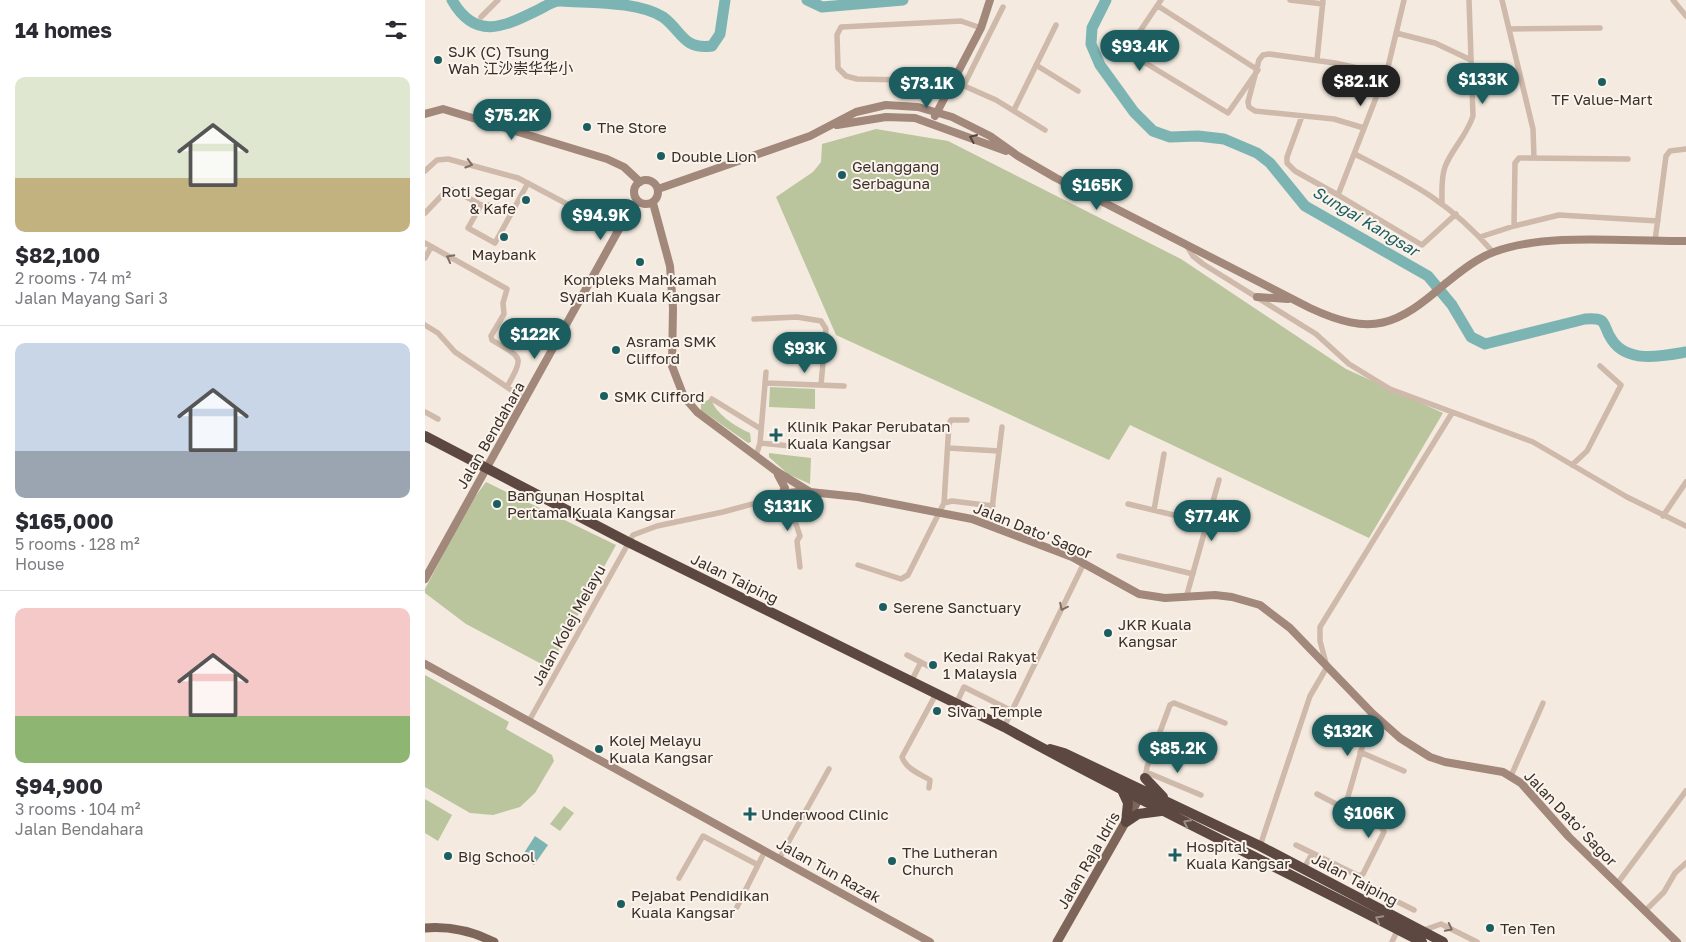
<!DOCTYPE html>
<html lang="en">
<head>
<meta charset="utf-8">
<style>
	body { margin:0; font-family:"Golos Text","Noto Sans SC",sans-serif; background:#f7f7f7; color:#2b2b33; height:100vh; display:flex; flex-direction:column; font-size:19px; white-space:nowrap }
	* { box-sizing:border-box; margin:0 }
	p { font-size:16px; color:#7c7c81 }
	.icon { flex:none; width:28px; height:28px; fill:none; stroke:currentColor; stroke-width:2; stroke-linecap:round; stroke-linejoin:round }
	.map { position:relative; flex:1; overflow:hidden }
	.side { display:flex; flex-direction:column; background:#fff; width:425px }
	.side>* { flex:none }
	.price { position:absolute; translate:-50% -42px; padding:0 11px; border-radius:18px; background:#1c5e60; color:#fff; font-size:16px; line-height:32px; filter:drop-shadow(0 1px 2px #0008) }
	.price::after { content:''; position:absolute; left:50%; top:30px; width:15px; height:11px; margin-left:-8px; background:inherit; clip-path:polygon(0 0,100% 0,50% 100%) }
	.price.current { background:#222; color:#fff }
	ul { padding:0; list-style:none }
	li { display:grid; align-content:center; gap:10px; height:265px; padding:0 15px }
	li+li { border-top:1px solid #e1e1e2 }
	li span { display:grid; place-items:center; height:155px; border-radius:10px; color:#555 }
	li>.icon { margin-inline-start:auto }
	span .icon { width:90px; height:90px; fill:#fffc; stroke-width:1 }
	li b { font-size:21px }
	h2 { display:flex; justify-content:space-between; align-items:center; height:60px; padding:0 15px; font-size:21px }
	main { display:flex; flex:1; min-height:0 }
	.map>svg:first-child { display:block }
	.green { fill:#bac59e }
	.water { fill:#7cb4b4 }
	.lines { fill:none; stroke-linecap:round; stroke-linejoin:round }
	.river { stroke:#7cb4b4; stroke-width:11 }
	.street { stroke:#ceb9aa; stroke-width:5.5 }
	.secondary { stroke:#a2877b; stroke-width:8 }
	.primary { stroke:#7e655a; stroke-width:9 }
	.highway { stroke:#5c4841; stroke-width:10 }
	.oneway { stroke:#55453e }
	.oneway2 { stroke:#7d6d64 }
	.oneway3 { stroke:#9c8d86 }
	.poi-dot { fill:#1c5e60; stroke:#fbf4ed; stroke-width:2 }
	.labels { text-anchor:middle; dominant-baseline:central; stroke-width:4; stroke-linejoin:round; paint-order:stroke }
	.poi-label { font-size:15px; fill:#3b2f2a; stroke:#fbf4ed; text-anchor:start }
	.street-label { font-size:15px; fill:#3b2f2a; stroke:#fbf4ed }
	.water-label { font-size:16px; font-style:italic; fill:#1c5e60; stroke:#fbf4ed }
</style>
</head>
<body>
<main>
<section class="side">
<h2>14 homes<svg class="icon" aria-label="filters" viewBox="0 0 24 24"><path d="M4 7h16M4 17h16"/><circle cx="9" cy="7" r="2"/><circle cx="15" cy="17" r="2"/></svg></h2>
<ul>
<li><span style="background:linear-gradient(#dfe7d0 65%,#c2b280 0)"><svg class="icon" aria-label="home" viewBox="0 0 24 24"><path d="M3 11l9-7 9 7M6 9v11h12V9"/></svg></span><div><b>$82,100</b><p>2 rooms · 74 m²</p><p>Jalan Mayang Sari 3</p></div></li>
<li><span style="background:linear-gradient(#c9d6e8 70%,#9aa5b1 0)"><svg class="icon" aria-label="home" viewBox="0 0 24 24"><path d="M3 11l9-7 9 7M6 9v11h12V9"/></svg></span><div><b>$165,000</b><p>5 rooms · 128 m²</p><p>House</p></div></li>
<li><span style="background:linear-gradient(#f6c9c9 70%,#8fb573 0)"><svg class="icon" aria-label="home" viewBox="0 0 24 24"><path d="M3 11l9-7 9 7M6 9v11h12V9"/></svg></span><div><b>$94,900</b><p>3 rooms · 104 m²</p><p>Jalan Bendahara</p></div></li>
</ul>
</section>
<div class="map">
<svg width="1261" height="942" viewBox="0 0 1261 942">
	<rect width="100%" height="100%" fill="#f4eadf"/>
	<path class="green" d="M451,129L523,141L756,259L921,369L1018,413L944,538L705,425L684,460L411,335L351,197L388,172L396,162L397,144Z
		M345,387L390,389V409L344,407Z
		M286,398C289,413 311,427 325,433L326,442L323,443L276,410V404Z
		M344,453L386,458L385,484L363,474L344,457Z
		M61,482L191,545L124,668L41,624L0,593V589L44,505Z
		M0,675L84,722L81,729L127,755L129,761L110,793L95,807L68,815L45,813L0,787Z
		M0,799L27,815L13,841L0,833Z
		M139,806L149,813L135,831L125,824Z"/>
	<path class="water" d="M110,836L123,845L109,865L97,856Z"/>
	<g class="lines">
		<path class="river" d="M27,0C51,42 80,26 115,9C121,6 129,0 136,1C165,3 213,1 238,17C257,31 258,50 287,46L295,34L300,0
			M382,0L397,7L478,0
			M681,0L667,28L666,44L675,65L709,112L728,131L745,137L773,136L799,139L832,153L845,163L880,206L1003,276L1027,305L1046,337L1060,344L1160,319C1185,317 1176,325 1187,340C1203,364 1238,356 1261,352"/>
		<path class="street" d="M865,0L898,4
			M979,0L963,67L913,195L997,245L1031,214
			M1077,0L1108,129L1109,158
			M1248,0L1261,16
			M733,6L833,70L803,113L709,56L705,48L707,43L736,0
			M56,17L73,0
			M556,28L536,21L416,27L412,35L413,68L421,76L432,79L528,81L571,100L620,130
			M1084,29L1175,28
			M971,33L1010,43L1046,60
			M892,60L898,0
			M611,65L653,91
			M539,85L578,7
			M589,110L631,25
			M877,116L862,157V163L870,171L913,195
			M939,128L909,119L830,111L824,107L823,102L834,60L838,55L844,54L910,63L960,74
			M930,154C988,184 1024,201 1068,252
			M1203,159L1094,158L1090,163L1089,226L1134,215L1233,221
			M0,171L12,160L23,159L93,178L193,231
			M1017,202C1017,190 1016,178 1020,167C1026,150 1041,137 1048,116L1044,0
			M0,213L23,189L29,190L56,205
			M86,214L65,205H56L43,228L70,243L103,183
			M1055,237L1089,226
			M1230,241L1241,156L1245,151L1261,149
			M0,243L82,289L78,303L79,314L66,336L67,340C97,359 100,354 82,387
			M762,246L768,256L778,264L891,334L924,364L965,389L1108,442L1202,497L1261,526
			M0,258L6,247
			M329,319L372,317L396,321L401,329L396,385
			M0,325L13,333L30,352L101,400
			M341,383L419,386
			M287,399L336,429
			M0,412L13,419
			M335,443L387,448
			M523,448L574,451
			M331,456L335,443L341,372
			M1147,465L1162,451L1196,385L1175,366
			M361,494L375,536L372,541L375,567
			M519,503L524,424L526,420H542
			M703,504L782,523
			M729,510L739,454
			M1238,516L1261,482
			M565,525L577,427
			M694,556L768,574
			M433,565L476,579L483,575L519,503L527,501L568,506
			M761,598L794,480
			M482,655L507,668
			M486,682L496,662
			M531,704L539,687L587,711
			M104,721L208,535L232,526L298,512L357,496
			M579,727L659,563
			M733,736L787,758
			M935,752L979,771
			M721,772L776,795
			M1086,776L1118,703
			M720,779L722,767L745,705L749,703L800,723
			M504,788L505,780C495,774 481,769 477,757L511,694
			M920,807L947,713
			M871,845L934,876L938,874L959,832L957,828L892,794
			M835,846L885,696L902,667L895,641V627L1027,413
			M354,859L404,769
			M879,868L887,854
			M254,878L278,836L333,865
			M1192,884L1261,791
			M943,887L989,910
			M312,907L340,851
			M1220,911L1239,892L1250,873L1261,863
			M996,931L1016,924L1052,942
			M967,942L973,929"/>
		<path class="secondary" d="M0,114L18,109L182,159L199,167L215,182
			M510,116L556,28L565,0
			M412,125L461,117L490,118L581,151
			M209 192a12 12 0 1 1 24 0a12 12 0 1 1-24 0Z
			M233,189L385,136L431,112L461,105L493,107L527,117L565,136L593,156L631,178L885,308C947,337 972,326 1021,283C1035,272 1052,258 1069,252C1122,232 1203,242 1261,241
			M228,203L245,266L248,308L247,366L259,397L272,412L351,471L385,492L433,497L547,519L647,557L714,594L740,598L790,595L807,597L835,605L865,628L947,713L975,738L1005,757L1020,762L1078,772L1096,783L1144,837L1252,942
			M832,297L863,299
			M353,475L360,488L355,497
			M364,493L381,491
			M0,579L193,231L213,201
			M0,664L505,942"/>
		<path class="primary" d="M0,928C24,926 47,931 69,942
			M632,942L717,793"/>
		<path class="highway" d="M0,436L203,542L579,727C716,803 858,869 997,942
			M625,749L639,753L835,846L1018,942
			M720,778L738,797
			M697,790L703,803L701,822
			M701,822L713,814L736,811"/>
	</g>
	<defs><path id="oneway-chevron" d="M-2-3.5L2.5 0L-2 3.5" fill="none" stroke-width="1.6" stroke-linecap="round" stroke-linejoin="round" transform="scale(1.25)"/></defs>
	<use class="oneway" href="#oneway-chevron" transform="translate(548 138) rotate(-157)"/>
	<g class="oneway2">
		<use href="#oneway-chevron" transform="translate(44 164) rotate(16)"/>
		<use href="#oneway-chevron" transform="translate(25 258) rotate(-152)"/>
		<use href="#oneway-chevron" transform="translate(638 607) rotate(116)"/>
		<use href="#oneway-chevron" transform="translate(1024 928) rotate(27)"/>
	</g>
	<g class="oneway3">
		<use href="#oneway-chevron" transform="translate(762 823) rotate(-153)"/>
		<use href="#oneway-chevron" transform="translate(954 919) rotate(-152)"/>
	</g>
	<g class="poi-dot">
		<circle cx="13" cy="60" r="5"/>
		<circle cx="1177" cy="82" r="5"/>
		<circle cx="162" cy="127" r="5"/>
		<circle cx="236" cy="156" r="5"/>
		<circle cx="417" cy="175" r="5"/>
		<circle cx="101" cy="200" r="5"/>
		<circle cx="79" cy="237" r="5"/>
		<circle cx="215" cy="262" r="5"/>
		<circle cx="191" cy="350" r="5"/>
		<circle cx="179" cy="396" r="5"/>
		<path d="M348.5 427.5h5v5h5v5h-5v5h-5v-5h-5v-5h5z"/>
		<circle cx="72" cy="504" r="5"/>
		<circle cx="458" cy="607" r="5"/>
		<circle cx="683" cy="633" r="5"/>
		<circle cx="508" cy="665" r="5"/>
		<circle cx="512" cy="711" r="5"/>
		<circle cx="174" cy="749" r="5"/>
		<path d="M322.5 806.5h5v5h5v5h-5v5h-5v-5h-5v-5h5z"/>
		<path d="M747.5 847.5h5v5h5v5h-5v5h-5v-5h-5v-5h5z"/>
		<circle cx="23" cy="856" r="5"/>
		<circle cx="467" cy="861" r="5"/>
		<circle cx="196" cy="904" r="5"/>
		<circle cx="1065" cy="928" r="5"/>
	</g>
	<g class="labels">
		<g class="poi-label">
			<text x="23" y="51">SJK (C) Tsung<tspan x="23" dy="17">Wah 江沙崇华华小</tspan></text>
			<text x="1177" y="99" text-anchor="middle">TF Value-Mart</text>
			<text x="172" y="127">The Store</text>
			<text x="246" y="156">Double Lion</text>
			<text x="427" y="166">Gelanggang<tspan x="427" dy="17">Serbaguna</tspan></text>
			<text x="91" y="191" text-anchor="end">Roti Segar<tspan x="91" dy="17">&amp; Kafe</tspan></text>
			<text x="79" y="254" text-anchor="middle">Maybank</text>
			<text x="215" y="279" text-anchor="middle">Kompleks Mahkamah<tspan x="215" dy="17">Syariah Kuala Kangsar</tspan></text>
			<text x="201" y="341">Asrama SMK<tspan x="201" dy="17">Clifford</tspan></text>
			<text x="189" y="396">SMK Clifford</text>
			<text x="362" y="426">Klinik Pakar Perubatan<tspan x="362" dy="17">Kuala Kangsar</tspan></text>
			<text x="82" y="495">Bangunan Hospital<tspan x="82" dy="17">Pertama Kuala Kangsar</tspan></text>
			<text x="468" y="607">Serene Sanctuary</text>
			<text x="693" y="624">JKR Kuala<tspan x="693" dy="17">Kangsar</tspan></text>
			<text x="518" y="656">Kedai Rakyat<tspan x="518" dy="17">1 Malaysia</tspan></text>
			<text x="522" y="711">Sivan Temple</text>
			<text x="184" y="740">Kolej Melayu<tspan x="184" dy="17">Kuala Kangsar</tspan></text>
			<text x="336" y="814">Underwood Clinic</text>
			<text x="761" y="846">Hospital<tspan x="761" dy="17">Kuala Kangsar</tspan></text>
			<text x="477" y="852">The Lutheran<tspan x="477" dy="17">Church</tspan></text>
			<text x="33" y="856">Big School</text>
			<text x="206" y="895">Pejabat Pendidikan<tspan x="206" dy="17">Kuala Kangsar</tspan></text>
			<text x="1075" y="928">Ten Ten</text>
		</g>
		<g class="street-label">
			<text transform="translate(65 435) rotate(-60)">Jalan Bendahara</text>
			<text transform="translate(608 530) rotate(22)">Jalan Dato' Sagor</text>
			<text transform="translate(310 578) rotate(26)">Jalan Taiping</text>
			<text transform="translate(143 625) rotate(-61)">Jalan Kolej Melayu</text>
			<text transform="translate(1146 818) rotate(46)">Jalan Dato' Sagor</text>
			<text transform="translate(663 860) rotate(-60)">Jalan Raja Idris</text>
			<text transform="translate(404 870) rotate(29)">Jalan Tun Razak</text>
			<text transform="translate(930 879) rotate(28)">Jalan Taiping</text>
		</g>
		<g class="water-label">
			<text transform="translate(941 221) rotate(31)">Sungai Kangsar</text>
		</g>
	</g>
</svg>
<b class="price" style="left:715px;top:72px">$93.4K</b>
<b class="price" style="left:1058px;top:105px">$133K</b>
<b class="price current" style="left:936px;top:107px">$82.1K</b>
<b class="price" style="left:502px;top:109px">$73.1K</b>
<b class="price" style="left:87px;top:141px">$75.2K</b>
<b class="price" style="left:672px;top:211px">$165K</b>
<b class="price" style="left:176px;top:241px">$94.9K</b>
<b class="price" style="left:110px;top:360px">$122K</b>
<b class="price" style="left:380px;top:374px">$93K</b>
<b class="price" style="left:363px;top:532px">$131K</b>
<b class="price" style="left:787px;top:542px">$77.4K</b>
<b class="price" style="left:923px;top:757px">$132K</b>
<b class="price" style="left:753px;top:774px">$85.2K</b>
<b class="price" style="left:944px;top:839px">$106K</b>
</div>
</main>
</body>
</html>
